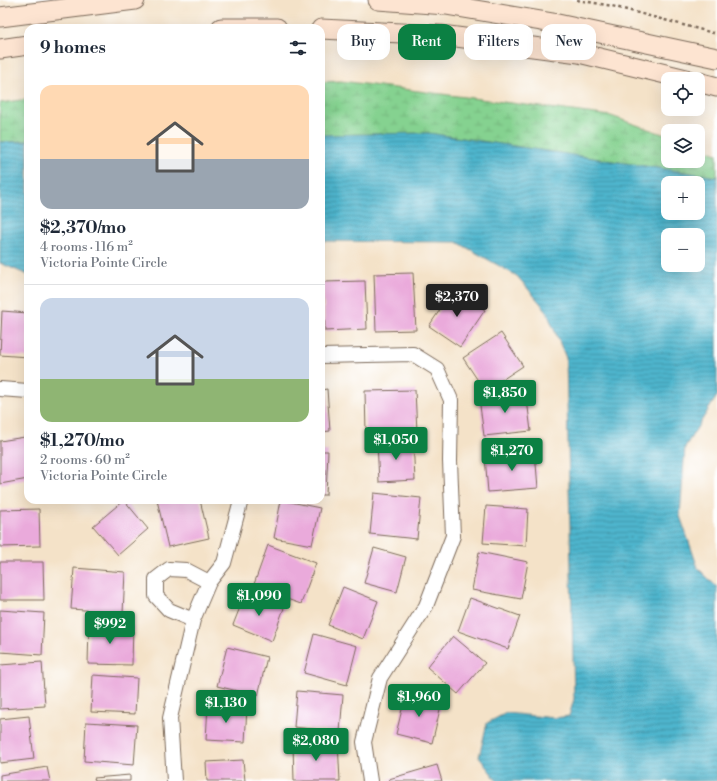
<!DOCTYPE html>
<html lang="en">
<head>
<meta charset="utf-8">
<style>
	body { margin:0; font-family:"Libre Bodoni",serif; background:#f2f2f3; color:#1f2937; height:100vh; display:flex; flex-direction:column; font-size:15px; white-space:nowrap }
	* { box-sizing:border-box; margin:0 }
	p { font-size:13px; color:#747a83 }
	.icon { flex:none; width:22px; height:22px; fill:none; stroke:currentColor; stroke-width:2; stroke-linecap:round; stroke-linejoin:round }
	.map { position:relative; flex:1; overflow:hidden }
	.drawer { position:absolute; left:24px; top:24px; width:301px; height:480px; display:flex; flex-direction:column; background:#fff; border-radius:12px; box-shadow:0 4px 16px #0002 }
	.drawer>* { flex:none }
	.top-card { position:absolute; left:337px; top:24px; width:320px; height:36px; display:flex; gap:8px }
	.buttons { position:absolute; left:661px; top:72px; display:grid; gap:8px }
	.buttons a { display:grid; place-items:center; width:44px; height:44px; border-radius:8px; background:#fff; box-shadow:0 4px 16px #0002; font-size:20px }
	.price { position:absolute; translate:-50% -34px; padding:0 9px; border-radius:4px; background:#0b8043; color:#fff; font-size:13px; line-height:26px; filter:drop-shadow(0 1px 2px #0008) }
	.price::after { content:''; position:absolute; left:50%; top:24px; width:12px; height:9px; margin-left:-6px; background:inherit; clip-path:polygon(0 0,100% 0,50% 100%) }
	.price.on { background:#222; color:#fff }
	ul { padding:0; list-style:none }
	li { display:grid; align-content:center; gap:8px; height:212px; padding:0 16px }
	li+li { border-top:1px solid #e0e1e3 }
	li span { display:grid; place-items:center; height:124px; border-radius:12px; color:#555 }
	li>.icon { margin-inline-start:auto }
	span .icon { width:72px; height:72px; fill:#fffc; stroke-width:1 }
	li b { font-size:17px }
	h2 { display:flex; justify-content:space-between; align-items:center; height:48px; padding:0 16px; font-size:17px }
	.chip { padding:0 14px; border-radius:12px; background:#fff; box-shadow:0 4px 16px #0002; font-size:14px; line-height:36px }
	.chip.on { background:#0b8043; color:#fff }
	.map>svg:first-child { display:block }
	.wetland { fill:url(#wetland-marsh); stroke:#607e57 }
	.water { fill:url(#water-rules); stroke:#447076; fill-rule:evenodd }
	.building { fill:#eaaadb }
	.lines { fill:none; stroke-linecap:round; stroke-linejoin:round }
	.street-casing { stroke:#7c6a5a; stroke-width:16 }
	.secondary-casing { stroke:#7c6a5a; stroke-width:21 }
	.path { stroke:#7c6a5a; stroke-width:2.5; stroke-dasharray:3 3; stroke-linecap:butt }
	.street { stroke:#fff; stroke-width:14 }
	.secondary { stroke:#fde4d1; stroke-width:19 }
</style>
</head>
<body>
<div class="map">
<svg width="717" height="781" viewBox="0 0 717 781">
	<defs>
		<pattern id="wetland-marsh" width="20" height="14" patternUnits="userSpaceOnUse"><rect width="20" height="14" fill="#85d290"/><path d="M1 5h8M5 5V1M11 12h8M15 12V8" fill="none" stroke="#74b47c"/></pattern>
		<pattern id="water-rules" width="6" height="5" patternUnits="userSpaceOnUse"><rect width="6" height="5" fill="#4eb5cd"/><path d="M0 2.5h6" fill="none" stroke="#4293a6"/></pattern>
	</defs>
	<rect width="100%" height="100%" fill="#fff"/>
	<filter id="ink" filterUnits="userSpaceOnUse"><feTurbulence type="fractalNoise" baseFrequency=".025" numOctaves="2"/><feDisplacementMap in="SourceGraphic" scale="8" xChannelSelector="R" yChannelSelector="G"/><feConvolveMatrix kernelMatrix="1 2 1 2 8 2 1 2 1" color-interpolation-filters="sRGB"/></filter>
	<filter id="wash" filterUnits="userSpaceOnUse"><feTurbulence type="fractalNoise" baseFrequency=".012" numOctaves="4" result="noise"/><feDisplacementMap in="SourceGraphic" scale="16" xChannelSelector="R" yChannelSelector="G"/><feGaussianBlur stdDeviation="0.9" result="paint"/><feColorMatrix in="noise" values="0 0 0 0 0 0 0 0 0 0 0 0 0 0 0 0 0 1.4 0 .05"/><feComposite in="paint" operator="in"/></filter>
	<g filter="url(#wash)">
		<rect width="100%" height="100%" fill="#f4e2c8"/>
		<path class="wetland" d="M341,81L611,116L668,136V161H698V147L717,154V177L428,133L321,135V82Z
			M28,99V141L0,142V103Z"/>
		<path class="water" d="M428,133L717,177V396L685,447L680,516L698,568L717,587V781H497L479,757L487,723L506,713L555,718L569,716L574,699L566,358L546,310L517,276L457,242L321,241V135ZM668,183H698V213H668ZM668,235H698V265H668Z
			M28,141V275L0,263V142Z"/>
		<g id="blocks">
			<path class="building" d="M413,273L416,330L376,331L374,274Z
				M365,281L367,329L325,331L323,282Z
				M454,289L485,310L460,347L429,326Z
				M2,311L28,313V357L0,355Z
				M501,333L523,366L485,391L463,358Z
				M327,389L330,431L321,432V390Z
				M415,390L417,432L366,433L365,391Z
				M526,392L531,431L484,436L479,398Z
				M25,437L28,453V479L0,484V441Z
				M413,440L415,480L379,482L377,442Z
				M321,451H328L326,495H321Z
				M535,452L538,488L488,492L485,457Z
				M374,493L421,498L417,539L370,534Z
				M124,500L148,529L118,555L93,526Z
				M157,500H200L209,538L168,547Z
				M281,500L320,508L312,545L274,538Z
				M486,506L528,509L526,546L483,543Z
				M39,509L40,546L0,547V510Z
				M268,545L316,563L301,604L253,587Z
				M374,548L406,557L397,592L364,583Z
				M479,552L528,562L521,599L472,590Z
				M0,562H43L44,600H0Z
				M74,568L125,572L123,613L71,609Z
				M343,587L378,601L363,639L328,625Z
				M246,592L284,608L272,641L233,625Z
				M470,598L520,616L508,649L458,631Z
				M0,610L44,613L42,655L0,652Z
				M89,625L133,626L132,665L88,664Z
				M314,634L357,646L347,685L304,673Z
				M453,636L485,663L458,694L427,667Z
				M227,647L267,657L258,696L217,686Z
				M42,662L45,706L0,709V665Z
				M93,675L137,678L135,714L91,712Z
				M297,691L343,695L340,732L294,727Z
				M406,693L442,701L432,743L396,734Z
				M208,705L247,707L245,742L206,740Z
				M29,716L34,759L0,763V719Z
				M86,722L137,725L134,765L84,761Z
				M338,742L340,781H294L293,744Z
				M243,760L245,781H207L206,762Z
				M437,765L442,781H390L389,779Z
				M47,767L50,781H0V775Z
				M130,775V781H95L94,778Z"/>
		</g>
	</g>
	<g filter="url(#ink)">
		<use href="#blocks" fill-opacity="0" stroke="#7c6a5a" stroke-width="1"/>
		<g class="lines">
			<defs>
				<path id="street" d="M321,356L413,354L437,369L451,400L450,461L453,536L426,606L380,678L364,742L370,781
					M0,389L28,391
					M193,620L169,610L156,596V579L169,569L186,570L209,582
					M174,781L170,718L193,620L209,582L224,563L241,500"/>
				<path id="secondary" d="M378,0L446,5L553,23L717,58
					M0,17L135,0
					M221,28H277
					M321,29L441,35L579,53L686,79
					M0,49L28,45
					M698,82L717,87"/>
			</defs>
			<use href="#street" class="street-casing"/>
			<use href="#secondary" class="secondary-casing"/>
			<path class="path" d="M577,0L612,6L717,34"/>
			<use href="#street" class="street"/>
			<use href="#secondary" class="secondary"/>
		</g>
	</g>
</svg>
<div class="buttons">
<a><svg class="icon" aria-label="locate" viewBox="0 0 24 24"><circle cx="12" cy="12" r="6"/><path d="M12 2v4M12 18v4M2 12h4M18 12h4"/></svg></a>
<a><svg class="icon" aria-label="layers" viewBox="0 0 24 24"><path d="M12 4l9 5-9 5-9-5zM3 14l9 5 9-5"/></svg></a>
<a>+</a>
<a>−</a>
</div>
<b class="price on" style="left:457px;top:318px">$2,370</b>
<b class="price" style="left:505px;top:414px">$1,850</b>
<b class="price" style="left:396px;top:461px">$1,050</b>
<b class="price" style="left:512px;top:472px">$1,270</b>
<b class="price" style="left:259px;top:617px">$1,090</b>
<b class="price" style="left:110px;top:645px">$992</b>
<b class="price" style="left:419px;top:718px">$1,960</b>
<b class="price" style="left:226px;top:724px">$1,130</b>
<b class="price" style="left:316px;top:762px">$2,080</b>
<div class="top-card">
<a class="chip">Buy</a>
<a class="chip on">Rent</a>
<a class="chip">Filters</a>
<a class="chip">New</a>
</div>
<section class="drawer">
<h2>9 homes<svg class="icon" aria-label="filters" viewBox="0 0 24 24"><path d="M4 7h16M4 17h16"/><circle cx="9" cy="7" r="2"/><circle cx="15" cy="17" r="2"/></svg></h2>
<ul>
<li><span style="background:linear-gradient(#ffd9b3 60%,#9aa5b1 0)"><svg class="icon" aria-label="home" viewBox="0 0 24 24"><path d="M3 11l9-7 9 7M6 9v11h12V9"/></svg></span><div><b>$2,370/mo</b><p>4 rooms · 116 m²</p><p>Victoria Pointe Circle</p></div></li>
<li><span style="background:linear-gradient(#c9d6e8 65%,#8fb573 0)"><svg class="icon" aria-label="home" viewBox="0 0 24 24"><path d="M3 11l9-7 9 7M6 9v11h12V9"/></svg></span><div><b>$1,270/mo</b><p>2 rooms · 60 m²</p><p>Victoria Pointe Circle</p></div></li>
</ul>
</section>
</div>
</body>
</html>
